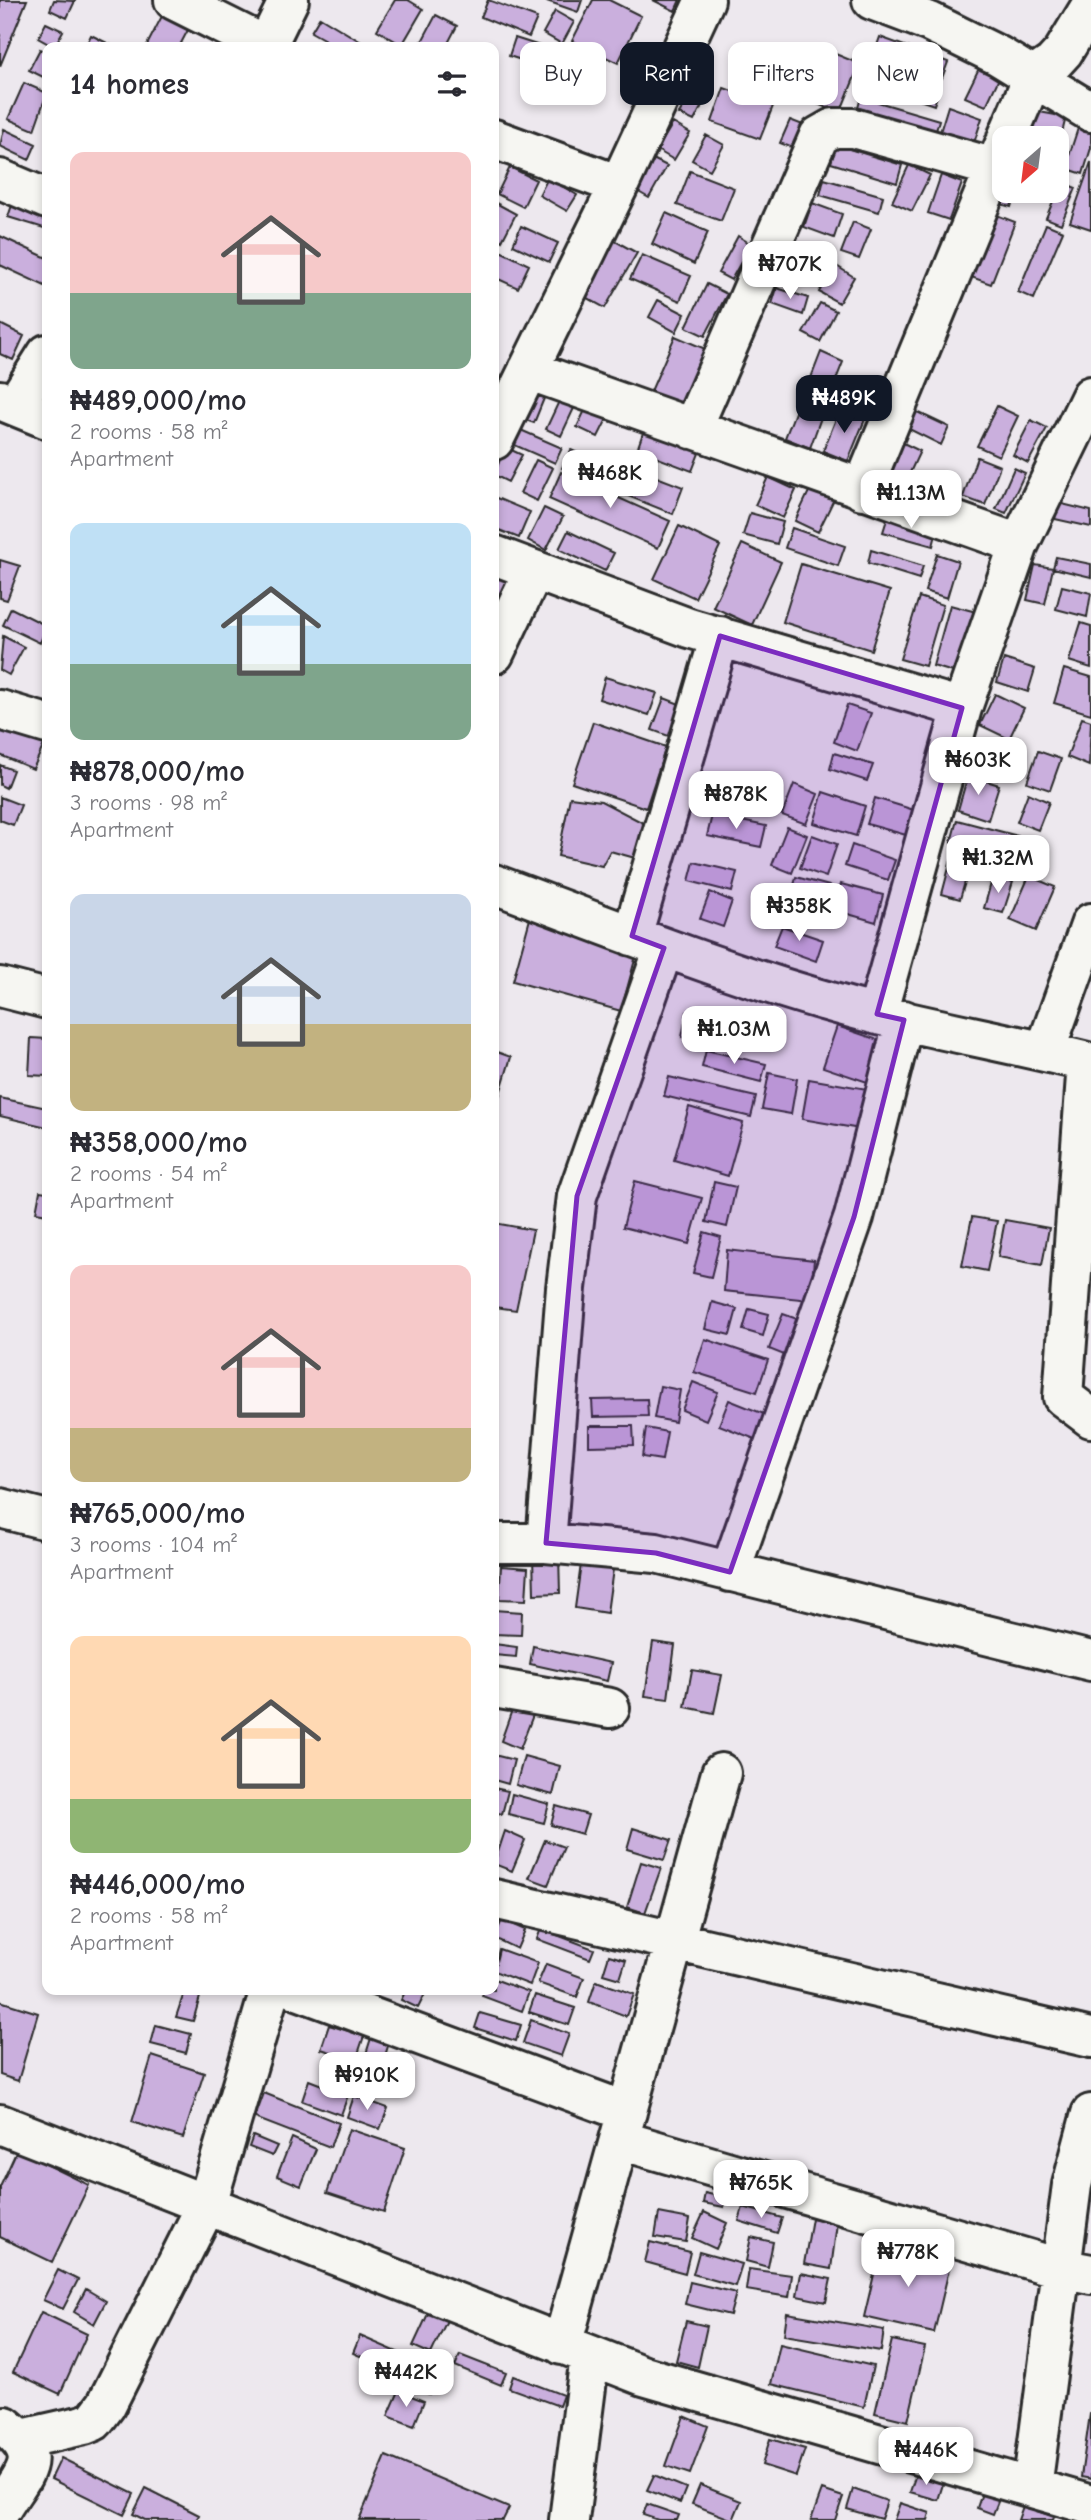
<!DOCTYPE html>
<html lang="en">
<head>
<meta charset="utf-8">
<style>
	body { margin:0; font-family:"Comic Neue",sans-serif; background:#f2f2f3; color:#2b2b33; height:100vh; display:flex; flex-direction:column; font-size:26px; white-space:nowrap }
	* { box-sizing:border-box; margin:0 }
	p { font-size:23px; color:#7c7c81 }
	.icon { flex:none; width:38px; height:38px; fill:none; stroke:currentColor; stroke-width:2; stroke-linecap:round; stroke-linejoin:round }
	.map { position:relative; flex:1; overflow:hidden }
	.panel { position:absolute; left:42px; top:42px; width:457px; height:1953px; display:flex; flex-direction:column; background:#fff; border-radius:14px; box-shadow:0 4px 10px #0003 }
	.panel>* { flex:none }
	.guide { position:absolute; left:520px; top:42px; width:466px; height:63px; display:flex; gap:14px }
	.needle { width:46px; rotate:208deg }
	.fabs { position:absolute; left:992px; top:126px; display:grid; gap:14px }
	.fabs a { display:grid; place-items:center; width:77px; height:77px; border-radius:14px; background:#fff; box-shadow:0 4px 10px #0003; font-size:35px }
	.price { position:absolute; translate:-50% -60px; padding:0 16px; border-radius:14px; background:#fff; color:#222; font-size:23px; line-height:46px; filter:drop-shadow(0 2px 4px #0008) }
	.price::after { content:''; position:absolute; left:50%; top:42px; width:21px; height:16px; margin-left:-10px; background:inherit; clip-path:polygon(0 0,100% 0,50% 100%) }
	.price.selected { background:#111827; color:#fff }
	ul { padding:0; list-style:none }
	li { display:grid; align-content:center; gap:14px; height:371px; padding:0 28px }
	li span { display:grid; place-items:center; height:217px; border-radius:14px; color:#555 }
	li>.icon { margin-inline-start:auto }
	span .icon { width:126px; height:126px; fill:#fffc; stroke-width:1 }
	li b { font-size:30px }
	h2 { display:flex; justify-content:space-between; align-items:center; height:84px; padding:0 28px; font-size:30px }
	.chip { padding:0 24px; border-radius:14px; background:#fff; box-shadow:0 4px 10px #0003; font-size:24px; line-height:63px }
	.chip.selected { background:#111827; color:#fff }
	.map>svg:first-child { display:block }
	.building { fill:#caafdd; stroke:#2b2b2b; stroke-width:2 }
	.lines { fill:none; stroke-linecap:round; stroke-linejoin:round }
	.minor-casing { stroke:#2b2b2b; stroke-width:44 }
	.minor { stroke:#f6f6f2; stroke-width:38 }
	.marked { fill:#7b2cbf; fill-opacity:0.2; stroke:#7b2cbf; stroke-width:5; stroke-linejoin:round }
</style>
</head>
<body>
<div class="map">
<svg width="1091" height="2520" viewBox="0 0 1091 2520">
	<rect width="100%" height="100%" fill="#ede8ee"/>
	<filter id="ink" filterUnits="userSpaceOnUse"><feTurbulence type="fractalNoise" baseFrequency=".0143" numOctaves="2"/><feDisplacementMap in="SourceGraphic" scale="14" xChannelSelector="R" yChannelSelector="G"/><feConvolveMatrix kernelMatrix="1 2 1 2 8 2 1 2 1" color-interpolation-filters="sRGB"/></filter>
	<g filter="url(#ink)">
		<path class="building" d="M0,0H27L0,66Z
			M54,0L75,1L67,18L50,10Z
			M395,0H408L423,9L402,45L377,30Z
			M488,0L537,18L529,37L481,17Z
			M544,0H582L578,12Z
			M593,0H609L641,16L618,63L572,41Z
			M653,0H680L675,11Z
			M555,11L574,22L562,44L543,33Z
			M436,15L457,26L446,47H419Z
			M162,16L188,30L179,47H146Z
			M320,17L366,45L365,47H338L311,32Z
			M46,23L63,31L54,47L38,38Z
			M91,35L115,47H85Z
			M880,37L948,62L942,78L874,54Z
			M515,38L549,49L543,67L509,56Z
			M40,49L47,53V79L29,70Z
			M833,53L860,64L840,113L812,102Z
			M559,55L588,63L582,79L554,70Z
			M982,62L1002,72L986,106L965,97Z
			M868,66L939,90L934,105L864,81Z
			M24,83L47,93L34,130L8,119Z
			M693,85L709,92L694,121L679,114Z
			M724,88L773,106L760,139L712,122Z
			M861,97L939,120L936,131L858,108Z
			M948,106L982,118L974,143L940,132Z
			M1029,110L1066,117L1061,137L1025,128Z
			M790,120L803,125L793,148L780,143Z
			M1080,122L1091,126V148L1083,174L1065,168Z
			M673,123L690,133L674,160L657,150Z
			M4,129L36,144L29,160L0,146Z
			M706,135L724,145L710,170L692,160Z
			M836,145L902,165L897,183L831,163Z
			M653,159L667,166L649,198L635,190Z
			M1091,162V229L1070,222Z
			M909,165L930,175L912,211L892,202Z
			M510,167L536,180L523,207L497,194Z
			M690,171L734,188L721,221L677,205Z
			M941,175L962,183L949,220L928,213Z
			M548,178L577,195L567,211L539,195Z
			M824,179L883,196L879,212L820,195Z
			M1061,182L1076,188L1061,224L1046,218Z
			M1004,191H1016L1011,207L997,203Z
			M14,199L47,210V229L8,217Z
			M494,202L516,214L502,241L494,236Z
			M812,203L842,214L834,238L804,227Z
			M666,213L708,232L694,264L652,244Z
			M994,214L1015,222L991,284L971,277Z
			M853,222L871,229L859,259L841,253Z
			M1046,224L1063,231L1034,299L1018,292Z
			M521,226L558,243L549,262L513,245Z
			M0,236L47,258V287L0,265Z
			M738,236L751,244L731,280L718,273Z
			M608,237L637,253L605,308L576,292Z
			M793,246L805,248L795,283L783,279Z
			M494,248L529,265L518,288L494,277Z
			M642,255L691,276L680,301L630,279Z
			M835,265L854,277L839,303L819,292Z
			M707,284L727,294L705,336L686,327Z
			M777,288L808,298L803,315L772,304Z
			M658,300L685,314L676,332L649,317Z
			M820,303L836,311L820,342L803,333Z
			M0,324L24,336L13,360L0,354Z
			M675,336L710,351L683,413L648,398Z
			M821,352L843,362L828,400L806,391Z
			M534,386L547,391L534,423L522,419Z
			M560,399L575,406L561,436L546,429Z
			M799,402L823,412L810,448L785,438Z
			M997,406L1018,416L999,456L977,446Z
			M586,408L607,419L598,437L577,427Z
			M840,409L865,419L848,461L823,451Z
			M915,411L949,427L941,445L907,428Z
			M1031,420L1047,428L1028,463L1013,455Z
			M645,427L701,448L692,471L637,450Z
			M516,428L562,448L555,463L510,443Z
			M897,440L920,451L907,479L884,468Z
			M505,447L522,455L508,482L494,475Z
			M571,450L617,471L608,489L562,468Z
			M977,457L1000,466L985,505L963,497Z
			M536,460L553,468L537,501L520,493Z
			M623,464L683,487L673,514L613,490Z
			M1014,468L1025,473L1006,513L996,509Z
			M561,472L670,521L658,548L549,499Z
			M768,477L796,490L783,518L755,505Z
			M812,485L835,497L818,532L795,521Z
			M494,497L530,512L519,538L494,528Z
			M1058,503L1091,511V527L1055,519Z
			M544,508L563,517L546,550L528,540Z
			M750,513L783,522L777,544L743,535Z
			M889,513L938,527L933,546L883,532Z
			M679,526L720,546L695,598L654,579Z
			M792,528L845,546L838,566L785,548Z
			M568,531L614,553L605,571L559,549Z
			M742,544L781,562L752,625L713,607Z
			M871,550L923,566L919,579L868,563Z
			M937,554L958,561L947,598L925,591Z
			M1056,557L1091,564V577L1053,568Z
			M0,560L20,566L7,600L0,598Z
			M801,564L890,591L871,650L783,622Z
			M1035,565L1053,568L1045,604L1027,600Z
			M494,573L515,583L494,612Z
			M1062,586L1091,593L1087,617L1056,609Z
			M919,597L943,605L925,666L900,659Z
			M950,605L980,613L963,675L933,666Z
			M11,608L47,626L40,643L3,625Z
			M1081,623L1091,626V668L1069,661Z
			M3,636L24,647L9,675L0,670Z
			M1004,659L1035,669L1028,692L997,682Z
			M1064,669L1091,677V714L1054,703Z
			M605,677L657,693L649,715L599,699Z
			M995,694L1024,708L1009,739L980,725Z
			M664,698L685,706L674,738L652,730Z
			M847,705L871,713L857,751L834,742Z
			M1082,718L1091,721L1089,766L1067,757Z
			M593,722L666,747L646,808L572,783Z
			M0,725L47,738L33,769L0,755Z
			M979,741L1008,752L997,780L968,769Z
			M1038,751L1061,759L1050,790L1027,782Z
			M834,753L873,765L867,781L830,769Z
			M0,765L13,770L6,788L0,785Z
			M968,775L999,785L988,820L958,810Z
			M758,782L781,784L777,815L754,812Z
			M794,784L818,794L806,824L782,815Z
			M823,792L865,806L856,836L814,823Z
			M1028,793L1049,802L1038,830L1017,822Z
			M0,797L21,805L13,825L0,820Z
			M570,797L601,801L651,827L635,858L610,851L602,866L558,856Z
			M875,798L914,810L906,835L867,824Z
			M712,815L766,826L761,847L707,836Z
			M957,820L1033,840L1028,863L951,842Z
			M787,827L807,835L792,873L772,865Z
			M812,835L837,844L826,877L800,868Z
			M852,845L895,860L888,880L845,866Z
			M951,860L970,865L960,899L942,894Z
			M694,862L737,872L732,892L689,881Z
			M993,876L1013,882L1003,913L984,908Z
			M1029,876L1055,887L1036,931L1010,920Z
			M796,877L833,887L828,908L791,899Z
			M841,884L883,895L876,922L834,910Z
			M710,892L732,901L723,927L700,919Z
			M531,915L639,945L621,1011L513,981Z
			M782,926L823,940L816,961L774,946Z
			M687,1012L730,1020L724,1047L682,1037Z
			M837,1026L890,1044L876,1085L823,1067Z
			M31,1038L47,1039V1076L29,1075Z
			M706,1050L766,1064L761,1082L702,1067Z
			M494,1051L511,1057L494,1113Z
			M769,1073L797,1079L791,1114L762,1109Z
			M669,1077L756,1097L751,1117L664,1096Z
			M809,1079L873,1090L866,1130L802,1119Z
			M0,1098L47,1108V1127L0,1116Z
			M689,1107L743,1123L728,1176L674,1160Z
			M635,1181L702,1198L689,1244L623,1227Z
			M714,1182L736,1187L727,1227L706,1222Z
			M40,1191L47,1192V1214L36,1212Z
			M972,1217L997,1221L987,1271L962,1266Z
			M1005,1220L1049,1228L1042,1265L998,1257Z
			M494,1223L533,1230L516,1310L494,1307Z
			M704,1232L721,1237L711,1277L693,1273Z
			M727,1250L814,1260L810,1300L724,1291Z
			M712,1302L737,1309L730,1335L705,1329Z
			M749,1309L769,1314L763,1336L743,1330Z
			M783,1314L803,1321L789,1357L769,1349Z
			M705,1339L768,1360L757,1392L694,1372Z
			M693,1382L718,1392L706,1420L682,1410Z
			M660,1386L680,1390L675,1422L654,1418Z
			M647,1399L648,1416L593,1417L592,1400Z
			M729,1400L769,1416L760,1441L719,1425Z
			M589,1426H633L634,1445L589,1446Z
			M646,1428L667,1432L662,1460L642,1457Z
			M533,1555H559L560,1593L534,1594Z
			M581,1564L613,1569L607,1613L575,1608Z
			M501,1566L528,1568L526,1600L499,1599Z
			M494,1610L522,1612L521,1635L494,1634Z
			M653,1642L675,1645L668,1699L645,1696Z
			M494,1644L517,1647L516,1657L494,1655Z
			M533,1646L611,1663L607,1681L530,1664Z
			M692,1670L722,1675L714,1713L685,1707Z
			M513,1707L533,1715L520,1749L501,1741Z
			M494,1755L514,1760L508,1784L494,1780Z
			M524,1756L560,1766L553,1795L516,1785Z
			M494,1788L508,1791L502,1814L494,1812Z
			M512,1794L549,1804L544,1823L508,1814Z
			M556,1806L588,1815L582,1834L551,1825Z
			M633,1828L671,1840L664,1860L627,1849Z
			M505,1831L525,1840L512,1871L494,1864Z
			M545,1840L564,1847L548,1885L529,1878Z
			M641,1862L661,1868L645,1913L627,1907Z
			M502,1920L525,1930L517,1949L494,1938Z
			M541,1929L594,1949L590,1959L537,1939Z
			M499,1949L538,1963L530,1985L494,1971Z
			M609,1955L626,1960L620,1979L603,1974Z
			M546,1964L584,1978L577,1997L538,1983Z
			M494,1979L529,1992L522,2011L482,1996L484,1990H494Z
			M596,1981L634,1994L626,2016L589,2002Z
			M185,1990H202L193,2021L176,2017Z
			M406,1990H427L418,2008L401,2000Z
			M535,1995L575,2008L569,2025L529,2012Z
			M0,2001L38,2013L18,2081L0,2075Z
			M480,2013L521,2025L516,2041L475,2028Z
			M531,2020L569,2034L561,2056L523,2043Z
			M156,2025L191,2034L186,2053L151,2044Z
			M329,2025L364,2036L356,2060L321,2049Z
			M371,2038L389,2043L375,2088L357,2083Z
			M152,2056L204,2073L183,2138L132,2122Z
			M309,2080L348,2095L341,2115L302,2101Z
			M264,2093L339,2123L330,2147L255,2118Z
			M354,2096L388,2108L380,2129L347,2117Z
			M349,2129L405,2148L384,2212L327,2193Z
			M253,2136L277,2146L272,2156L249,2147Z
			M292,2138L316,2149L301,2186L277,2176Z
			M17,2150L89,2185L52,2262L0,2237V2187Z
			M705,2193L726,2198L724,2207L703,2203Z
			M743,2207L782,2218L777,2233L739,2221Z
			M704,2212L727,2223L716,2249L692,2238Z
			M659,2213L690,2219L686,2242L655,2237Z
			M812,2218L837,2223L831,2269L804,2264Z
			M751,2237L773,2242L768,2267L746,2261Z
			M650,2242L690,2252L685,2273L645,2262Z
			M881,2245L951,2261L934,2333L864,2317Z
			M699,2252L742,2264L735,2286L693,2274Z
			M749,2269L792,2275L789,2297L746,2290Z
			M58,2270L78,2280L63,2309L43,2300Z
			M801,2273L831,2279L826,2302L797,2296Z
			M690,2282L736,2293L730,2315L685,2304Z
			M86,2289L106,2301L94,2324L74,2312Z
			M432,2305L450,2314L431,2354L413,2346Z
			M41,2312L87,2334L60,2394L13,2372Z
			M787,2313L884,2330L881,2351L784,2335Z
			M686,2321L707,2326L698,2367L676,2361Z
			M360,2336L411,2358L403,2375L353,2353Z
			M892,2340L925,2347L908,2421L875,2413Z
			M780,2344L873,2366L864,2407L771,2384Z
			M460,2355L506,2373L501,2385L455,2366Z
			M423,2364L439,2370L429,2394L414,2388Z
			M513,2376L563,2395L559,2406L509,2388Z
			M399,2391L424,2401L414,2426L388,2416Z
			M1090,2414H1091V2479L1081,2477Z
			M684,2416L708,2426L690,2474L666,2466Z
			M770,2439L805,2449L796,2476L762,2465Z
			M386,2456L509,2508L503,2520H359Z
			M61,2458L134,2494L124,2515L51,2479Z
			M916,2474L943,2484L938,2500L910,2492Z
			M654,2475L686,2488L680,2503L647,2490Z
			M700,2485L741,2501L733,2520L692,2504Z
			M146,2488L199,2515L196,2520H145L133,2514Z
			M853,2489L887,2501L881,2519L847,2509Z
			M822,2490L843,2497L835,2520H811Z
			M982,2493L999,2499L993,2514L977,2508Z
			M900,2503L930,2513L928,2520H894Z
			M647,2504L679,2515L677,2520H658L643,2515Z
			M1023,2506L1054,2517L1053,2520H1018Z"/>
		<g class="lines">
			<defs>
				<path id="minor" d="M174,0L268,47
					M872,0L930,22L999,56L1091,112
					M266,47L289,0
					M1007,138L1033,77L1052,64L1063,52L1091,6
					M494,139L619,185
					M0,179L47,199
					M528,370L1019,544
					M0,400L47,419
					M15,405L47,354
					M692,429L819,136L833,128H853L995,168
					M494,440L619,185L705,0
					M862,490L1004,146
					M494,555L689,628L962,708
					M494,654L534,570
					M0,710L47,724
					M494,884C620,931 747,982 878,1015C948,1032 1020,1045 1091,1063
					M632,936L720,636
					M0,987L47,999
					M877,1014L962,708L1019,544L1091,396
					M1045,1051L1091,923
					M1087,1062L1063,1397L1091,1418
					M0,1508L47,1520
					M494,1543H546L656,1553L1091,1661
					M546,1543L566,1288L577,1196L664,948
					M730,1572L854,1217L904,1020
					M494,1688L610,1708
					M494,1899L1091,2038
					M298,1990L627,2112
					M0,2124L644,2376L1091,2505
					M620,2140L1059,2268L1091,2274
					M562,2345L721,1773
					M22,2439L84,2425L94,2421L106,2405L207,2204L270,1990
					M1032,2488L1072,2185L1091,2114
					M0,2511C22,2473 47,2459 5,2426
					M569,2520L590,2356"/>
			</defs>
			<use href="#minor" class="minor-casing"/>
			<use href="#minor" class="minor"/>
		</g>
	</g>
	<path class="marked" d="M720,636L962,708L877,1014L904,1020L854,1217L730,1572L656,1553L546,1543L577,1196L664,948L632,936Z"/>
</svg>
<div class="fabs">
<a><svg class="needle" viewBox="-14 -14 28 28"><path d="M0-13l5 13h-10z" fill="#e53935"/><path d="M0 13l5-13h-10z" fill="#7c7c81"/></svg></a>
</div>
<b class="price" style="left:790px;top:301px">₦707K</b>
<b class="price selected" style="left:844px;top:435px">₦489K</b>
<b class="price" style="left:610px;top:510px">₦468K</b>
<b class="price" style="left:911px;top:530px">₦1.13M</b>
<b class="price" style="left:978px;top:797px">₦603K</b>
<b class="price" style="left:736px;top:831px">₦878K</b>
<b class="price" style="left:998px;top:895px">₦1.32M</b>
<b class="price" style="left:799px;top:943px">₦358K</b>
<b class="price" style="left:734px;top:1066px">₦1.03M</b>
<b class="price" style="left:367px;top:2112px">₦910K</b>
<b class="price" style="left:761px;top:2220px">₦765K</b>
<b class="price" style="left:908px;top:2289px">₦778K</b>
<b class="price" style="left:406px;top:2409px">₦442K</b>
<b class="price" style="left:926px;top:2487px">₦446K</b>
<div class="guide">
<a class="chip">Buy</a>
<a class="chip selected">Rent</a>
<a class="chip">Filters</a>
<a class="chip">New</a>
</div>
<section class="panel">
<h2>14 homes<svg class="icon" aria-label="filters" viewBox="0 0 24 24"><path d="M4 7h16M4 17h16"/><circle cx="9" cy="7" r="2"/><circle cx="15" cy="17" r="2"/></svg></h2>
<ul>
<li><span style="background:linear-gradient(#f6c9c9 65%,#7fa58c 0)"><svg class="icon" aria-label="home" viewBox="0 0 24 24"><path d="M3 11l9-7 9 7M6 9v11h12V9"/></svg></span><div><b>₦489,000/mo</b><p>2 rooms · 58 m²</p><p>Apartment</p></div></li>
<li><span style="background:linear-gradient(#bfe0f5 65%,#7fa58c 0)"><svg class="icon" aria-label="home" viewBox="0 0 24 24"><path d="M3 11l9-7 9 7M6 9v11h12V9"/></svg></span><div><b>₦878,000/mo</b><p>3 rooms · 98 m²</p><p>Apartment</p></div></li>
<li><span style="background:linear-gradient(#c9d6e8 60%,#c2b280 0)"><svg class="icon" aria-label="home" viewBox="0 0 24 24"><path d="M3 11l9-7 9 7M6 9v11h12V9"/></svg></span><div><b>₦358,000/mo</b><p>2 rooms · 54 m²</p><p>Apartment</p></div></li>
<li><span style="background:linear-gradient(#f6c9c9 75%,#c2b280 0)"><svg class="icon" aria-label="home" viewBox="0 0 24 24"><path d="M3 11l9-7 9 7M6 9v11h12V9"/></svg></span><div><b>₦765,000/mo</b><p>3 rooms · 104 m²</p><p>Apartment</p></div></li>
<li><span style="background:linear-gradient(#ffd9b3 75%,#8fb573 0)"><svg class="icon" aria-label="home" viewBox="0 0 24 24"><path d="M3 11l9-7 9 7M6 9v11h12V9"/></svg></span><div><b>₦446,000/mo</b><p>2 rooms · 58 m²</p><p>Apartment</p></div></li>
</ul>
</section>
</div>
</body>
</html>
